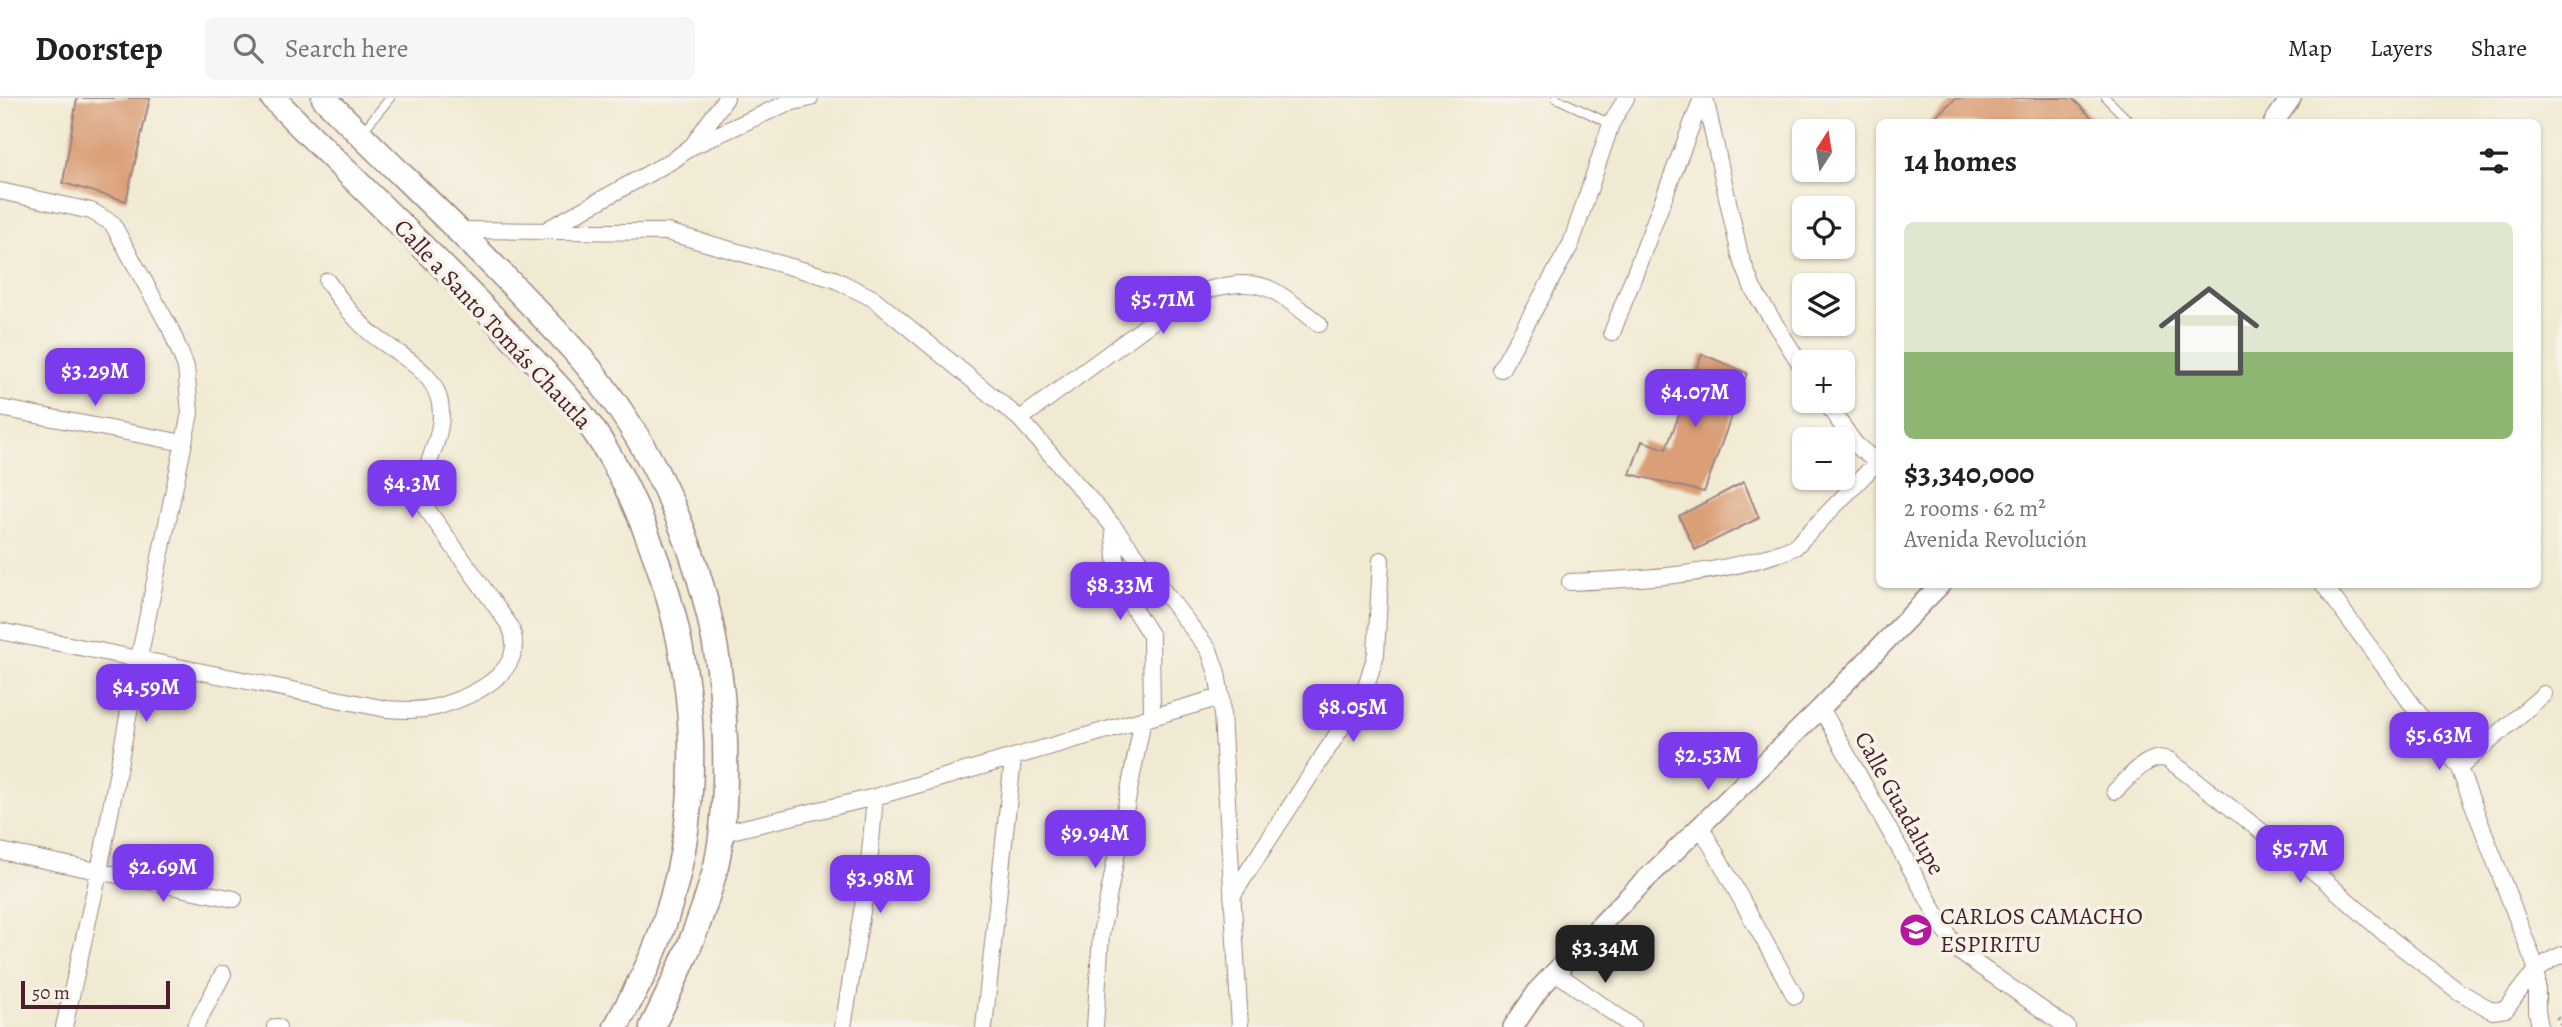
<!DOCTYPE html>
<html lang="en">
<head>
<meta charset="utf-8">
<style>
	body { margin:0; font-family:Alegreya,serif; background:#f6f6f6; color:#202124; height:100vh; display:flex; flex-direction:column; font-size:26px; white-space:nowrap }
	* { box-sizing:border-box; margin:0 }
	p { font-size:23px; color:#757577 }
	.icon { flex:none; width:38px; height:38px; fill:none; stroke:currentColor; stroke-width:2; stroke-linecap:round; stroke-linejoin:round }
	.map { position:relative; flex:1; overflow:hidden }
	.panel { position:absolute; left:1876px; top:21px; width:665px; height:469px; display:flex; flex-direction:column; background:#fff; border-radius:10px; box-shadow:0 2px 5px #0004 }
	.panel>* { flex:none }
	.needle { width:46px; rotate:12deg }
	.controls { position:absolute; left:1792px; top:21px; display:grid; gap:14px }
	.controls a { display:grid; place-items:center; width:63px; height:63px; border-radius:10px; background:#fff; box-shadow:0 2px 5px #0004; font-size:35px }
	.scale { position:absolute; left:21px; bottom:18px; width:149px; box-sizing:border-box; padding-left:7px; border:4px solid #4a1f2b; border-top:0; font-size:19px; line-height:24px; white-space:nowrap; color:#4a1f2b; -webkit-text-stroke:5px #f7f3e8; paint-order:stroke }
	.price { position:absolute; translate:-50% -60px; padding:0 16px; border-radius:14px; background:#7c3aed; color:#fff; font-size:23px; line-height:46px; filter:drop-shadow(0 2px 4px #0008) }
	.price::after { content:''; position:absolute; left:50%; top:42px; width:21px; height:16px; margin-left:-10px; background:inherit; clip-path:polygon(0 0,100% 0,50% 100%) }
	.price.on { background:#222; color:#fff }
	ul { padding:0; list-style:none }
	li { display:grid; align-content:center; gap:14px; height:371px; padding:0 28px }
	li+li { border-top:2px solid #e0e0e0 }
	li span { display:grid; place-items:center; height:217px; border-radius:10px; color:#555 }
	li>.icon { margin-inline-start:auto }
	span .icon { width:126px; height:126px; fill:#fffc; stroke-width:1 }
	li b { font-size:30px }
	h2 { display:flex; justify-content:space-between; align-items:center; height:84px; padding:0 28px; font-size:30px }
	header { display:flex; align-items:center; gap:42px; box-sizing:border-box; height:98px; padding:0 35px; background:#fff; border-bottom:2px solid #e0e0e0 }
	header strong { font-size:33px }
	nav { display:flex; gap:38px; margin-inline-start:auto; font-size:24px }
	.search { width:490px; height:63px; background:#f6f6f6; display:flex; align-items:center; gap:18px; box-sizing:border-box; padding:0 24px; border-radius:10px; color:#757577; font-size:26px }
	.map>svg:first-child { display:block }
	.building { fill:#da9f77 }
	.lines { fill:none; stroke-linecap:round; stroke-linejoin:round }
	.service-casing { stroke:#9e847f; stroke-width:10 }
	.minor-casing { stroke:#9e847f; stroke-width:18 }
	.tertiary-casing { stroke:#9e847f; stroke-width:22 }
	.primary-casing { stroke:#9e847f; stroke-width:27 }
	.path { stroke:#9e847f; stroke-width:3.5; stroke-dasharray:2 5; stroke-linecap:butt }
	.service { stroke:#fff; stroke-width:8 }
	.minor { stroke:#fff; stroke-width:16 }
	.tertiary { stroke:#fff; stroke-width:19 }
	.primary { stroke:#fff; stroke-width:24 }
	.labels { text-anchor:middle; dominant-baseline:central; stroke-width:7; stroke-linejoin:round; paint-order:stroke }
	.street-label { font-size:24px; fill:#4a1f2b; stroke:#f7f3e8 }
	.poi-label { font-size:24px; fill:#4a1f2b; stroke:#f7f3e8; text-anchor:start }
</style>
</head>
<body>
<header>
<strong>Doorstep</strong>
<div class="search"><svg class="icon" aria-label="search" viewBox="0 0 24 24"><circle cx="10" cy="10" r="6"/><path d="M15 15l6 6"/></svg>Search here</div>
<nav><a>Map</a><a>Layers</a><a>Share</a></nav>
</header>
<div class="map">
<svg width="2562" height="929" viewBox="0 0 2562 929">
	<rect width="100%" height="100%" fill="#f7f3e8"/>
	<filter id="ink" filterUnits="userSpaceOnUse"><feTurbulence type="fractalNoise" baseFrequency=".0143" numOctaves="2"/><feDisplacementMap in="SourceGraphic" scale="14" xChannelSelector="R" yChannelSelector="G"/><feConvolveMatrix kernelMatrix="1 2 1 2 8 2 1 2 1" color-interpolation-filters="sRGB"/></filter>
	<filter id="wash" filterUnits="userSpaceOnUse"><feTurbulence type="fractalNoise" baseFrequency=".00686" numOctaves="4" result="noise"/><feDisplacementMap in="SourceGraphic" scale="28" xChannelSelector="R" yChannelSelector="G"/><feGaussianBlur stdDeviation="1.57" result="paint"/><feColorMatrix in="noise" values="0 0 0 0 0 0 0 0 0 0 0 0 0 0 0 0 0 1.4 0 .05"/><feComposite in="paint" operator="in"/></filter>
	<g filter="url(#wash)">
		<rect width="100%" height="100%" fill="#f1ead3"/>
		<g id="blocks">
			<path class="building" d="M77,0H150L126,103L63,85Z
				M1956,0H2072L2096,24H1929Z
				M1702,256L1747,275L1704,394L1630,376L1642,343L1666,351Z
				M1744,384L1759,420L1695,452L1679,418Z"/>
		</g>
	</g>
	<g filter="url(#ink)">
		<use href="#blocks" fill-opacity="0" stroke="#9e847f" stroke-width="2"/>
		<g class="lines">
			<defs>
				<path id="service" d="M1556,0L1611,26
					M2106,0L2130,24
					M362,34L390,0"/>
				<path id="minor" d="M1705,0L1740,157L1753,191L1804,272
					M693,48L785,6L810,0
					M0,93L91,113L112,125L171,232L186,269L190,315L139,560L99,774L64,929
					M548,131L675,61L692,48L726,0
					M460,132L667,134L834,181L874,201L1020,321L1113,428L1209,552L1217,575L1221,599L1240,929
					M1612,235L1702,0
					M1501,271L1571,146L1611,26L1626,0
					M1825,303L1855,346L1880,367
					M0,310L184,345
					M1020,321L1183,201C1209,190 1247,178 1274,193C1290,202 1305,215 1319,226
					M1113,428L1118,482L1121,491L1151,538L1152,619
					M1570,484C1642,481 1728,477 1795,449L1880,361
					M2323,486L2459,670L2537,872V913L2540,929
					M0,533L386,611C403,612 420,613 436,609C472,599 530,573 510,528L426,410L421,390C426,366 441,341 441,316C441,274 402,260 373,237C355,222 341,203 327,183
					M1821,610L1949,839L1961,855L2067,929
					M2459,670L2544,596
					M2115,693C2129,680 2149,653 2169,662L2323,781L2391,841L2458,893L2493,913L2506,911C2522,889 2536,866 2562,857
					M1701,729L1795,898
					M722,735L875,699L1221,599
					M0,753L234,801
					M1232,798L1364,595L1376,556L1381,462
					M1555,874L1633,929
					M195,929L223,876
					M275,929H278
					M843,929L868,777L875,699
					M984,929L1013,661
					M1095,929L1101,836L1143,621"/>
				<path id="tertiary" d="M2274,24L2291,0
					M1513,929L1539,891L1555,874L1627,800L1821,610L1941,486"/>
				<path id="primary" d="M273,0C350,79 430,153 506,233C532,261 560,288 583,318C613,357 633,399 650,444C700,574 707,713 657,846C646,875 630,902 616,929
					M324,0C389,66 457,129 521,196C545,222 572,248 594,276C677,383 721,508 725,643C726,685 725,727 716,768C702,824 678,877 652,929"/>
			</defs>
			<use href="#service" class="service-casing"/>
			<use href="#minor" class="minor-casing"/>
			<use href="#tertiary" class="tertiary-casing"/>
			<use href="#primary" class="primary-casing"/>
			<path class="path" d="M2557,919L2562,929"/>
			<use href="#service" class="service"/>
			<use href="#minor" class="minor"/>
			<use href="#tertiary" class="tertiary"/>
			<use href="#primary" class="primary"/>
		</g>
	</g>
	<defs>
		<symbol id="school-disc" viewBox="-11 -11 22 22"><circle r="9.5" fill="#b5179e" stroke="#f7f3e8"/><path d="M0-5L7-2L0 1L-7-2ZM-4 1L0 2.5L4 1V4Q0 6-4 4Z" fill="#fff"/></symbol>
	</defs>
	<g fill-rule="evenodd">
		<use href="#school-disc" x="1897" y="813" width="38" height="38"/>
	</g>
	<g class="labels">
		<g class="street-label">
			<text transform="translate(493 226) rotate(47)">Calle a Santo Tomás Chautla</text>
			<text transform="translate(1900 705) rotate(61)">Calle Guadalupe</text>
		</g>
		<g class="poi-label">
			<text x="1940" y="818">CARLOS CAMACHO<tspan x="1940" dy="28">ESPIRITU</tspan></text>
		</g>
	</g>
</svg>
<div class="controls">
<a><svg class="needle" viewBox="-14 -14 28 28"><path d="M0-13l5 13h-10z" fill="#e53935"/><path d="M0 13l5-13h-10z" fill="#757577"/></svg></a>
<a><svg class="icon" aria-label="locate" viewBox="0 0 24 24"><circle cx="12" cy="12" r="6"/><path d="M12 2v4M12 18v4M2 12h4M18 12h4"/></svg></a>
<a><svg class="icon" aria-label="layers" viewBox="0 0 24 24"><path d="M12 4l9 5-9 5-9-5zM3 14l9 5 9-5"/></svg></a>
<a>+</a>
<a>−</a>
</div>
<div class="scale">50 m</div>
<b class="price" style="left:1163px;top:238px">$5.71M</b>
<b class="price" style="left:95px;top:310px">$3.29M</b>
<b class="price" style="left:1695px;top:331px">$4.07M</b>
<b class="price" style="left:412px;top:422px">$4.3M</b>
<b class="price" style="left:1120px;top:524px">$8.33M</b>
<b class="price" style="left:146px;top:626px">$4.59M</b>
<b class="price" style="left:1353px;top:646px">$8.05M</b>
<b class="price" style="left:2439px;top:674px">$5.63M</b>
<b class="price" style="left:1708px;top:694px">$2.53M</b>
<b class="price" style="left:1095px;top:772px">$9.94M</b>
<b class="price" style="left:2300px;top:787px">$5.7M</b>
<b class="price" style="left:163px;top:806px">$2.69M</b>
<b class="price" style="left:880px;top:817px">$3.98M</b>
<b class="price on" style="left:1605px;top:887px">$3.34M</b>
<section class="panel">
<h2>14 homes<svg class="icon" aria-label="filters" viewBox="0 0 24 24"><path d="M4 7h16M4 17h16"/><circle cx="9" cy="7" r="2"/><circle cx="15" cy="17" r="2"/></svg></h2>
<ul>
<li><span style="background:linear-gradient(#dfe7d0 60%,#8fb573 0)"><svg class="icon" aria-label="home" viewBox="0 0 24 24"><path d="M3 11l9-7 9 7M6 9v11h12V9"/></svg></span><div><b>$3,340,000</b><p>2 rooms · 62 m²</p><p>Avenida Revolución</p></div></li>
</ul>
</section>
</div>
</body>
</html>
